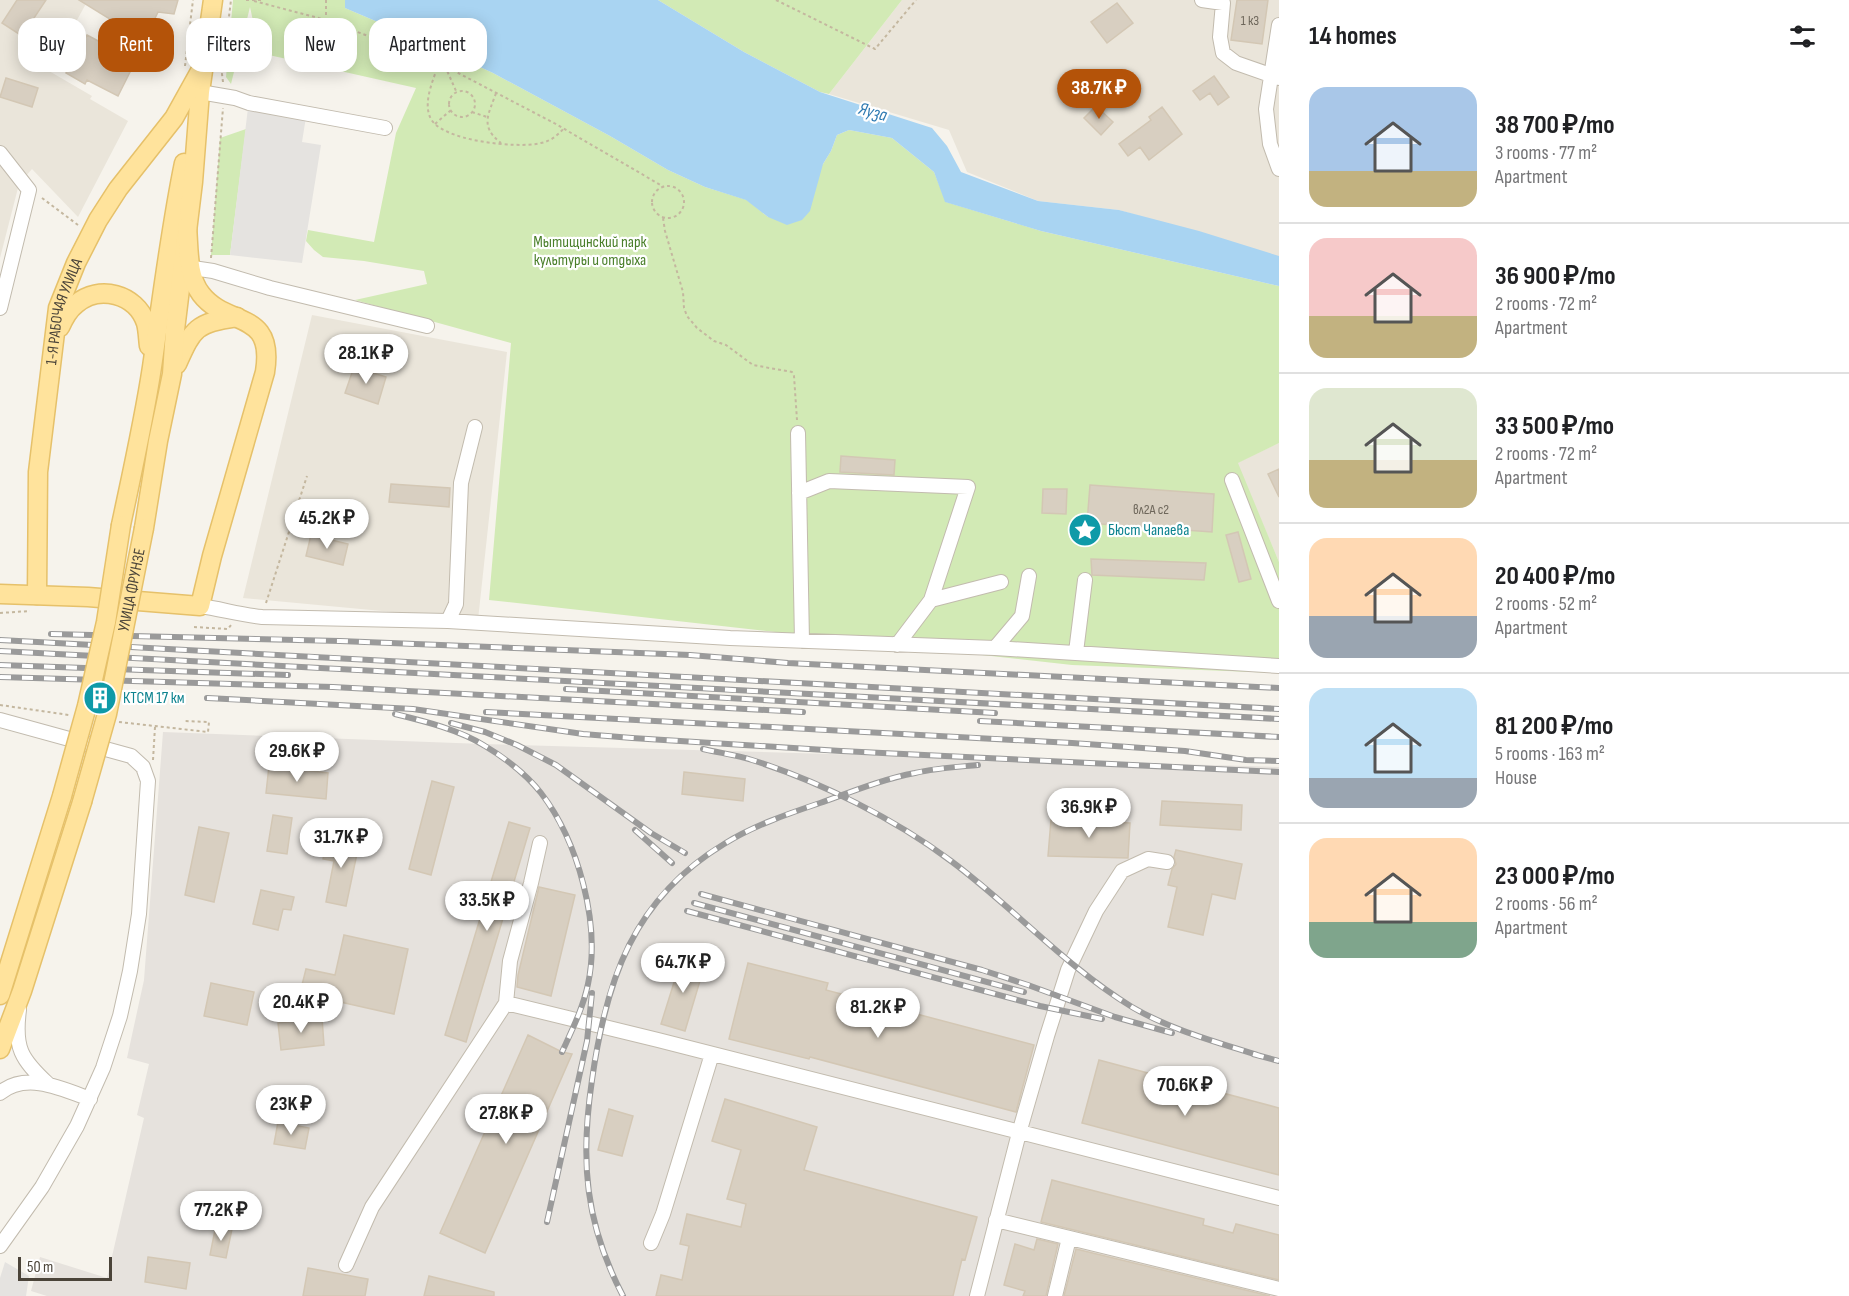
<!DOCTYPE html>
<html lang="en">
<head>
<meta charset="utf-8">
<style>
	body { margin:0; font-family:"Sofia Sans Condensed",sans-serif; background:#f6f6f6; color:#202124; height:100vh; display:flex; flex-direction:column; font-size:22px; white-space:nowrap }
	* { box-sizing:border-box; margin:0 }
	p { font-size:20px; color:#757577 }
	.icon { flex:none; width:33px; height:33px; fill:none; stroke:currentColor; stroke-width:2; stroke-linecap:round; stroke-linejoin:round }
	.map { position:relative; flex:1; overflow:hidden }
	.panel { display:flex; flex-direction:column; background:#fff; width:570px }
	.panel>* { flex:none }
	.hud { position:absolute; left:18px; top:18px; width:570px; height:54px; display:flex; gap:12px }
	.scale { position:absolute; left:18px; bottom:15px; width:94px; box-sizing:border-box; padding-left:6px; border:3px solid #4b4439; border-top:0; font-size:16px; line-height:21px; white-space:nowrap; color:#4b4439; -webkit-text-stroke:4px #fff; paint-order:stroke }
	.price { position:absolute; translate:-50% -51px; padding:0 14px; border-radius:21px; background:#fff; color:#222; font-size:20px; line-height:39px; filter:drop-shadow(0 2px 3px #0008) }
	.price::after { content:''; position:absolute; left:50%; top:36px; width:18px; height:14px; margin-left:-9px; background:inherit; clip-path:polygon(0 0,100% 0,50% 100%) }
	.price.selected { background:#b45309; color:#fff }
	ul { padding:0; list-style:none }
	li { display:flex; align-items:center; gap:18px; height:150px; padding:0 30px }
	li+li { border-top:2px solid #e0e0e0 }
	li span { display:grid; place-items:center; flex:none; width:168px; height:120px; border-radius:18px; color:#555 }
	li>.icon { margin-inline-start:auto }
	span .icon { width:72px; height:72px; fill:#fffc; stroke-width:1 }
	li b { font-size:26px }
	h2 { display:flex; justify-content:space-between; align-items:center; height:72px; padding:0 30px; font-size:26px }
	.tag { padding:0 21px; border-radius:18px; background:#fff; box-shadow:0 3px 15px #0003; font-size:21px; line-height:54px }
	.tag.selected { background:#b45309; color:#fff }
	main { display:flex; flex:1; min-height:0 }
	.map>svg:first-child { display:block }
	.residential { fill:#eae5da }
	.industrial { fill:#e6e2dd }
	.green { fill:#d2eab5 }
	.parking { fill:#e5e3e0 }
	.water { fill:#a9d4f2 }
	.building { fill:#d8cfc1; stroke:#d3c7b4; stroke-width:1.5 }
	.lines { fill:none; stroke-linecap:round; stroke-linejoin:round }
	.minor-casing { stroke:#c2bbae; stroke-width:16 }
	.major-casing { stroke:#e6c16a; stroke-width:21 }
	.path { stroke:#c4b79f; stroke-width:2; stroke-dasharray:3 3; stroke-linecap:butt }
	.minor { stroke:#fff; stroke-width:14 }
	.major { stroke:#ffe39c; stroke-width:18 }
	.rail-casing { stroke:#9a9a9a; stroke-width:6 }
	.rail { stroke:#fff; stroke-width:4; stroke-dasharray:11; stroke-linecap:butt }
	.major-bridge-casing { stroke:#e6c16a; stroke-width:21; stroke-linecap:butt }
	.major-bridge { stroke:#ffe39c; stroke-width:18 }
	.labels { text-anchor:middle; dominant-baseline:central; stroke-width:4.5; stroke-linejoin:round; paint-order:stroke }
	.number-label { font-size:14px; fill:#6e675b }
	.park-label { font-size:16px; fill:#4a7f2a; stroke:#fff }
	.street-label { font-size:16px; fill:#4b4439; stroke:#fff }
	.culture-label { font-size:16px; fill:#0d838f; stroke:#fff; text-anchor:start }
	.water-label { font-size:18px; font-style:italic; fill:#2e7ab2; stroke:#fff }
</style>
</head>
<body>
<main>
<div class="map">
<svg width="1279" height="1296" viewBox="0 0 1279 1296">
	<rect width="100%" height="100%" fill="#f6f3ec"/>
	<path class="residential" d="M0,0H88L49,71L92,96L90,99L128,121L78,217L32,169L19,184L0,258Z
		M902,0H1279V257L1119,210L1038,201L967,172L949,130L829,94Z
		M312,315L507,352L478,620L243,598Z
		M1279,443V562L1237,463Z"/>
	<path class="industrial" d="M163,732L483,744L1279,767V1296H47L31,1291L40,1257L107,1278L144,1118L137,1115L149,1064L127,1058L144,980Z"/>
	<path class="green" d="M233,0H345V8L441,49L493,73L610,136L668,170L705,187L747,200L768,217L823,164L831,151L837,135L849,130L892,138L934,172L946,202L1041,231L1279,286V443L1238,463L1279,562V673L1072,665L489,600L511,343L355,300L427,284L424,271L364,261L323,257L314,250L306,241L308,230L374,242L396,133L416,88L260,53L250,7L231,84L226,77Z
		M658,0H902L829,94L820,92L744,52Z
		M246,129L230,255H211L220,138Z"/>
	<path class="parking" d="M248,108L306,117L302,142L321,145L302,263L230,255Z
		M5,1262L29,1276L26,1296H0V1278Z"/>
	<path class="water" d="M345,0H658L744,52L820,92L932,128L947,146L961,172L1038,201L1119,210L1199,231L1279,256V286L1041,231L945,202L934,172L892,138L849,130L837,135L831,151L823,164L810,211L802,220L787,225L768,217L746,200L705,187L668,170L610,136L493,73L441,49L345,8Z"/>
	<path class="building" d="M17,0H46L22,36L2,23Z
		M79,0H178L174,14L158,12L138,54L111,40L118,24Z
		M1237,0H1268L1262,44L1231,40Z
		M1117,3L1133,23L1107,43L1091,22Z
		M87,35L106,45L100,56L130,72L118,96L87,80L85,84L66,73Z
		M1214,76L1229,97L1218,105L1210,93L1200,100L1193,91Z
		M6,78L38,88L32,107L0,97Z
		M1096,106L1113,122L1101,135L1084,118Z
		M1162,107L1182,134L1149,160L1140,147L1128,156L1119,144L1151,120L1149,117Z
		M354,367L386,377L378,404L345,393Z
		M841,456L895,460L894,475L840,472Z
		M1279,469V497L1268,474Z
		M391,484L450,488L449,507L389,502Z
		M1090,485L1214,494L1212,532L1087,523Z
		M1043,489H1067L1066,514L1042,513Z
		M1238,532L1251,579L1239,582L1226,535Z
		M311,535L348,544L343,565L306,556Z
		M1091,559L1206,563L1204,580L1092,575Z
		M269,766L328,773L326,799L266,793Z
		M684,772L745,779L743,801L682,794Z
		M432,781L454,787L431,875L409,869Z
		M1162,801L1242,805L1241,830L1160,825Z
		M273,815L292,818L287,854L267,851Z
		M1051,820L1130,823L1128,858L1048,856Z
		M509,822L530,828L466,1042L445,1035Z
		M199,827L229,833L214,902L185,895Z
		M328,837L359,844L346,906L326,902L334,861L323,859Z
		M1176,850L1242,864L1235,899L1212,894L1203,935L1168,927L1177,887L1168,885L1172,869L1176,864L1174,857Z
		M539,887L575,895L551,996L517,987L518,975Z
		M261,890L294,897L291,910L283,909L278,930L253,924Z
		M344,935L408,949L394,1014L300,993L306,969L335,975Z
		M682,957L705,964L685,1031L661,1024Z
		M748,963L828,983L826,990L1034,1045L1016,1112L810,1057L809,1059L729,1039Z
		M211,983L254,992L247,1025L204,1016Z
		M322,1018L324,1045L281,1050L278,1023Z
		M528,1035L562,1052L572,1054L485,1253L440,1233Z
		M1099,1060L1279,1108V1175L1082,1123Z
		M725,1099L817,1127L804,1170L977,1217L965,1260L962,1259L953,1296H656L661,1275L682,1280L689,1246L680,1244L687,1214L741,1227L746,1204L727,1199L741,1150L712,1141Z
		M609,1109L633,1116L622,1156L598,1150Z
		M278,1122L309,1128L305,1149L274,1144Z
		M1052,1180L1204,1219L1203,1225L1233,1233L1236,1224L1279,1235V1280L1041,1222Z
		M216,1225L232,1229L226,1258L210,1255Z
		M1037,1239L1058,1244L1046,1296H1023L1025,1291L1004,1285L1015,1244L1034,1250Z
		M1076,1249L1270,1296H1064Z
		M148,1257L190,1263L186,1289L145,1282Z
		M308,1268L368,1279L365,1296H303Z
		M429,1276L494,1292V1296H424Z"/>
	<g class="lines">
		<defs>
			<path id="minor" d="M1202,0L1223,3L1220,37L1223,53L1236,63L1279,78
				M1279,25L1266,109L1270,144L1279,169
				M200,92L235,98L249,103L385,128
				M0,153L29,190L0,308
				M193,268L213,271L270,288L427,326
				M798,433L802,641
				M1232,480L1279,601
				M799,493L829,481L968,487L931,600L897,645
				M931,600L1001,582
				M200,606C221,609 241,615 262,617L448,621L730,638L995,648L1279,666
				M448,621L456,604L461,483L475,427
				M995,648L1022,616L1029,576
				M1076,652L1085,580
				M0,720L131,756L143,767L148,781L139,914L130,971L120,1016L103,1068L77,1126L42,1187L0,1246
				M506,1003L510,961L531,883L540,843
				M19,1010C14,1048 21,1059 48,1084
				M0,1093C26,1071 63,1089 90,1099
				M996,1220L1279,1289
				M651,1243L663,1214L712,1054
				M346,1265L372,1207L506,1003L658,1040L1279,1198
				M977,1296L1019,1133L1047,1036L1068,970L1096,911L1122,871L1148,859L1167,862
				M1055,1296L1069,1238"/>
			<g id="major">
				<path d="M60,327C64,318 68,310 76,304C99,284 136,294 146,323C148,330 148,339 149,346"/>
				<path d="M177,364C193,328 196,323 237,317"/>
				<path d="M121,525C132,473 144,420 152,367C162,299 170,231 184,163"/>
				<path d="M144,528L158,441L172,374L175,330L193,182L200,92L213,0"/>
				<path d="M0,594L88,597L200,606L212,556L265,372C275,309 227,328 201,294C187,276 189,249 187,227"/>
				<path id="s1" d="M37,595L38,472L58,308L76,263L98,220L118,189L174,118L204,64"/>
				<path d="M0,995L62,796"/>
				<path d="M0,1049L22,991L82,802"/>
			</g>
		</defs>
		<use href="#minor" class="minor-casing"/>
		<use href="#major" class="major-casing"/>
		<path class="path" d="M246,0H262
			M326,0V20L439,63L554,123L664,187
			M776,0L875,49L916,0
			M254,1L326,20
			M439,63C434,78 423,101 430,117C439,141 518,149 541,143C551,141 557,136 564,128
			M185,66L193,0
			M445,66L456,91
			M223,82L222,74L231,0
			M449 104a13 13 0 1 1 26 0a13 13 0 1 1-26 0Z
			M496,93C489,114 479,126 501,143
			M472,112L487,117
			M435,124L451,110
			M652 202a16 16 0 1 1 32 0a16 16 0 1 1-32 0Z
			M42,198L78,225
			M663,218L665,231L683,292L684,308L687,316L697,328L714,341L726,345L753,365L792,372L794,376L797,420
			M211,258L223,108
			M266,603L307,476
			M0,613L30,611
			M194,627L228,629L231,625
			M0,705L69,715
			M119,722L208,732L209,722L183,721
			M153,760L155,727"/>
		<use href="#minor" class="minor"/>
		<use href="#major" class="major"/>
		<defs>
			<path id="rail" d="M51,634L340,641L690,655L788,663L1279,688
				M0,640L1279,709
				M0,651L1279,719
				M0,665L288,675
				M0,677L333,687L803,712
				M566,689L995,713
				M207,698L413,709L583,734L632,738L841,751L1279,772
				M486,712L1072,743L1185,751L1246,760L1279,761
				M395,714C424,721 460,730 485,746C505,758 526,774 541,793C578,841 601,924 588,984C583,1008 572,1030 562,1052
				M980,721L1279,737
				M451,723L485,732L517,745L556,765L651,833L685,853
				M703,749C720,753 737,755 752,760C819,781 895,819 951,861C1013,907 1065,966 1132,1007C1171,1030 1217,1042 1260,1056
				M635,830L672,863
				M701,894L982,970L1028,985L1115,1017L1172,1033
				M694,903L1024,992
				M687,911L1040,1006L1102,1019
				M1253,1054L1279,1061
				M547,1222L587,1041L592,993
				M623,1296C585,1223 580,1161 592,1080C606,980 633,899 724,844C753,826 787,814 820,803C851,792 883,779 915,773C936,768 957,767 978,765"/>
		</defs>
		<use href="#rail" class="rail-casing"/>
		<use href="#rail" class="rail"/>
		<defs>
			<g id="major-bridge">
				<path d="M62,796L87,706L106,622L121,525"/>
				<path id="s2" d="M82,802L107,714L144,528"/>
			</g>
		</defs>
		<use href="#major-bridge" class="major-bridge-casing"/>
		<use href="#major-bridge" class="major-bridge"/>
	</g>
	<defs>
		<symbol id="sight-disc" viewBox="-11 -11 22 22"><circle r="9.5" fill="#0f9aa8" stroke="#fff"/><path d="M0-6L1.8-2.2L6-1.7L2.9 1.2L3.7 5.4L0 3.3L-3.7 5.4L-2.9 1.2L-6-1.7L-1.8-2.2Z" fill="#fff"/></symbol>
		<symbol id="building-disc" viewBox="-11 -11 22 22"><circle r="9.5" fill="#0f9aa8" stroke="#fff"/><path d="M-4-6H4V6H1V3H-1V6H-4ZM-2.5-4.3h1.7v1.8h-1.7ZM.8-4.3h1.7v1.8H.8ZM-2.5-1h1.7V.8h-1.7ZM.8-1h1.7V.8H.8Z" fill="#fff"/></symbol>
	</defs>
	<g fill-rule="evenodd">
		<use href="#sight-disc" x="1066" y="511" width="38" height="38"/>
		<use href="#building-disc" x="81" y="679" width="38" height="38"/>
	</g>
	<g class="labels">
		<g class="number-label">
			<text x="1250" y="20">1 к3</text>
			<text x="1151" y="509">вл2А с2</text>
		</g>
		<g class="park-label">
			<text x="590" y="242">Мытищинский парк<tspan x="590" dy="18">культуры и отдыха</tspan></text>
		</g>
		<g class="street-label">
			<text stroke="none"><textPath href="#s1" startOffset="286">1-Я РАБОЧАЯ УЛИЦА</textPath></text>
			<text stroke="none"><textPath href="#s2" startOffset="218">УЛИЦА ФРУНЗЕ</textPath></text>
		</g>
		<g class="culture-label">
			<text x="1108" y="530">Бюст Чапаева</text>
			<text x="123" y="698">КТСМ 17 км</text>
		</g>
		<g class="water-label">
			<text transform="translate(873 112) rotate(15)">Яуза</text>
		</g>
	</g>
</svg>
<div class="scale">50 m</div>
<b class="price selected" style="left:1099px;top:120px">38.7K ₽</b>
<b class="price" style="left:366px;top:385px">28.1K ₽</b>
<b class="price" style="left:327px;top:550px">45.2K ₽</b>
<b class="price" style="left:297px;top:783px">29.6K ₽</b>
<b class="price" style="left:1089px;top:839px">36.9K ₽</b>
<b class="price" style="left:341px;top:869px">31.7K ₽</b>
<b class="price" style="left:487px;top:932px">33.5K ₽</b>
<b class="price" style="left:683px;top:994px">64.7K ₽</b>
<b class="price" style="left:301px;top:1034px">20.4K ₽</b>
<b class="price" style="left:878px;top:1039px">81.2K ₽</b>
<b class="price" style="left:1185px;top:1117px">70.6K ₽</b>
<b class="price" style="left:291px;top:1136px">23K ₽</b>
<b class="price" style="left:506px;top:1145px">27.8K ₽</b>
<b class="price" style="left:221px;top:1242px">77.2K ₽</b>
<div class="hud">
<a class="tag">Buy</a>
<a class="tag selected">Rent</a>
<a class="tag">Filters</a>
<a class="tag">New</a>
<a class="tag">Apartment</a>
</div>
</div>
<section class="panel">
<h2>14 homes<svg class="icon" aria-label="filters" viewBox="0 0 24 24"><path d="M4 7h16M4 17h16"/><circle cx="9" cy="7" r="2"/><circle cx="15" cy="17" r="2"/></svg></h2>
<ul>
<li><span style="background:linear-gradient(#a9c7e8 70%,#c2b280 0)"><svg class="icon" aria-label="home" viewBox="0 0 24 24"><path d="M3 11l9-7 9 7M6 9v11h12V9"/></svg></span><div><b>38 700 ₽/mo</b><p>3 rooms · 77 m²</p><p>Apartment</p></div></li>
<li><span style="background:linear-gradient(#f6c9c9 65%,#c2b280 0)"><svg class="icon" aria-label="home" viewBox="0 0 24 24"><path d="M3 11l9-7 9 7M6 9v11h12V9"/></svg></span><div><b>36 900 ₽/mo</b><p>2 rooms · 72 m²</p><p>Apartment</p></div></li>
<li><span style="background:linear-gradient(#dfe7d0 60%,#c2b280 0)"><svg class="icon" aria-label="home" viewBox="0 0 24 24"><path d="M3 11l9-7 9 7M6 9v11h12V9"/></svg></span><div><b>33 500 ₽/mo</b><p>2 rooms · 72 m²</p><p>Apartment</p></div></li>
<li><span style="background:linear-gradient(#ffd9b3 65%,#9aa5b1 0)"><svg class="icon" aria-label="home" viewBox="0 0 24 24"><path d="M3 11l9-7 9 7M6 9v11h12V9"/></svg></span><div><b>20 400 ₽/mo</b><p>2 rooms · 52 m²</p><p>Apartment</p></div></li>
<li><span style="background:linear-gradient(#bfe0f5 75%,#9aa5b1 0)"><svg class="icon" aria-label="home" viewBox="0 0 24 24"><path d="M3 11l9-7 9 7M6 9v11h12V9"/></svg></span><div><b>81 200 ₽/mo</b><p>5 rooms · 163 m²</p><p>House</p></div></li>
<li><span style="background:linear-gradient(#ffd9b3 70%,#7fa58c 0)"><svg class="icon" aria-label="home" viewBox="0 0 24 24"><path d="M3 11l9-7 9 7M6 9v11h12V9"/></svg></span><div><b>23 000 ₽/mo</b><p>2 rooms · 56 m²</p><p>Apartment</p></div></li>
</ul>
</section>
</main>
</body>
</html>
